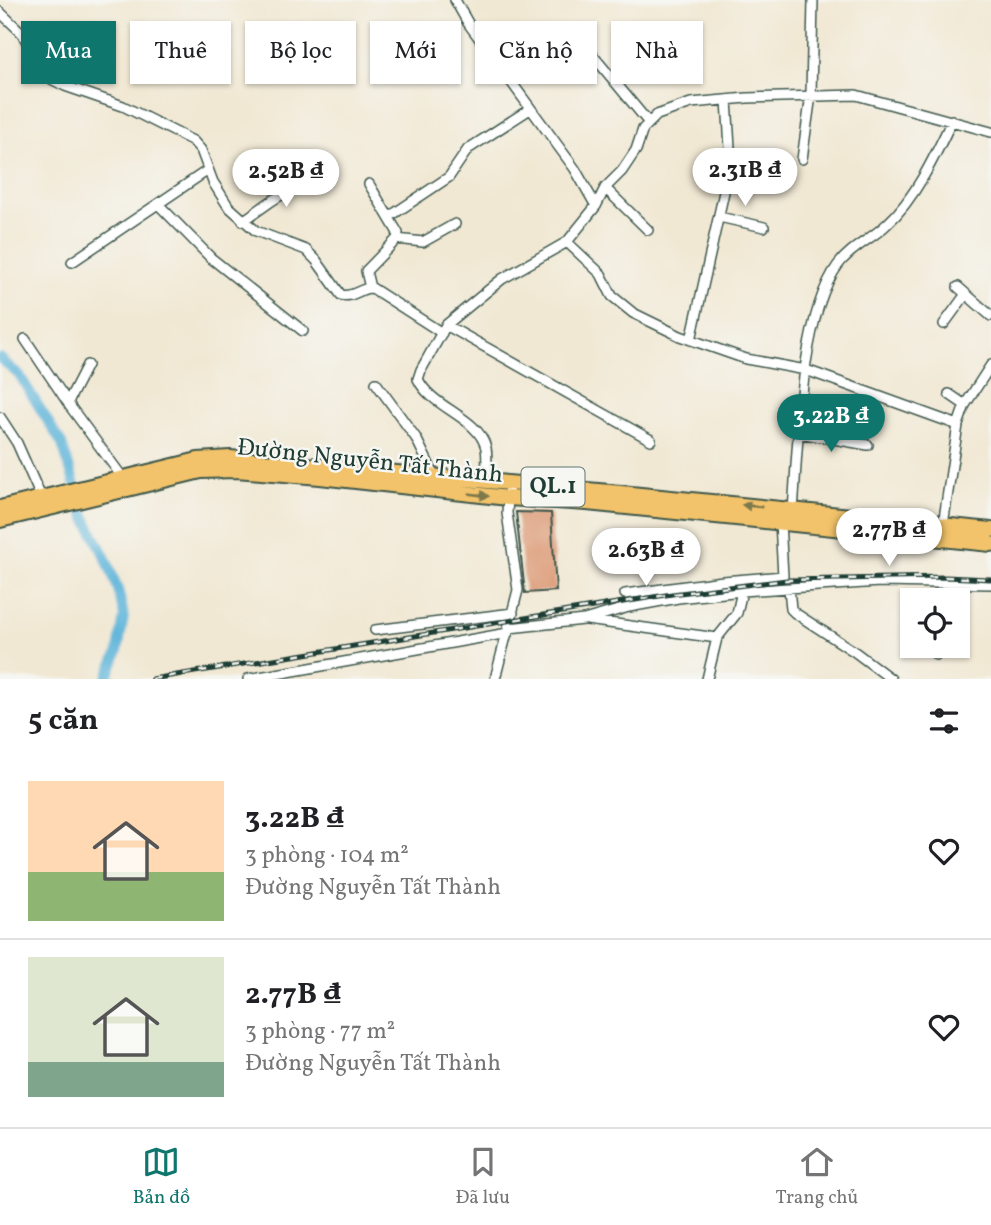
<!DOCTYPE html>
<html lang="vi">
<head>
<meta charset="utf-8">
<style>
	body { margin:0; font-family:Vollkorn,serif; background:#f2f2f2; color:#202124; height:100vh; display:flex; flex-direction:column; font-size:26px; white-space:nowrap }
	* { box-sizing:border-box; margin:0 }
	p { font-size:23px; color:#757577 }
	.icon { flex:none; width:38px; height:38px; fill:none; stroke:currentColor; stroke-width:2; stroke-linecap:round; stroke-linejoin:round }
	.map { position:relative; height:679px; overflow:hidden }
	.side { display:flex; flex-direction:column; background:#fff; flex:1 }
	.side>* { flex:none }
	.hud { position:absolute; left:21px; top:21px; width:950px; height:63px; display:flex; gap:14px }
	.fabs { position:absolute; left:900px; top:588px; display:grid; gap:14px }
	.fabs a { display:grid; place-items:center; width:70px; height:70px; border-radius:0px; background:#fff; box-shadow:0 2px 5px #0004; font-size:35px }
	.price { position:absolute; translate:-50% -60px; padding:0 16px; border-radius:24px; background:#fff; color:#222; font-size:23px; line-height:46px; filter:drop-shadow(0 2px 4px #0008) }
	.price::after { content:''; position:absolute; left:50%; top:42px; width:21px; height:16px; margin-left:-10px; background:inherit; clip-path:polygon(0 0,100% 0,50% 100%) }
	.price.active { background:#0f766e; color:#fff }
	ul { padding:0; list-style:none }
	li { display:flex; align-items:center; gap:21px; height:175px; padding:0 28px }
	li+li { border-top:2px solid #e0e0e0 }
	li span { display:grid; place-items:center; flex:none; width:196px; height:140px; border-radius:0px; color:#555 }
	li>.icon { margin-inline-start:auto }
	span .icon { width:84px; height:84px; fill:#fffc; stroke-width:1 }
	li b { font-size:30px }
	h2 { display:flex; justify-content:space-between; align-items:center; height:84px; padding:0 28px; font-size:30px }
	.tag { padding:0 24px; border-radius:0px; background:#fff; box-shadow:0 2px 5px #0004; font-size:24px; line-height:63px }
	.tag.active { background:#0f766e; color:#fff }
	.menu { display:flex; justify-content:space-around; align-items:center; height:98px; border-top:2px solid #e0e0e0; background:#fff; font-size:19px; color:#757577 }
	.menu a { display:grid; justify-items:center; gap:4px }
	.menu .active { color:#0f766e }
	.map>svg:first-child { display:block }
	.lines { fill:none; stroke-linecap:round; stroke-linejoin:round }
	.canal { stroke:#5cb4d9; stroke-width:10 }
	.building { fill:#db9570 }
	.street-casing { stroke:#3e574c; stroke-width:12 }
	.primary-casing { stroke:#3e574c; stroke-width:18 }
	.street { stroke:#fff; stroke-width:9 }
	.primary { stroke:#f2c36a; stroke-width:14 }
	.rail-casing { stroke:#1f3d34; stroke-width:5 }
	.rail { stroke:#f6f6f2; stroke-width:2.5; stroke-dasharray:8; stroke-linecap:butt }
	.oneway { fill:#7e794c }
	.labels { text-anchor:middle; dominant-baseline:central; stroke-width:5; stroke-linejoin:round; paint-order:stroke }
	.shield { fill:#f6f6f2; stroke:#60746d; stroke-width:2 }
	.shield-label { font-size:23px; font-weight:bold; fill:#1f3d34 }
	.street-label { font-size:24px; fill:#1f3d34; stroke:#f6f6f2 }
</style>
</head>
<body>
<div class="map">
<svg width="991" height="679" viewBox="0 0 991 679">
	<rect width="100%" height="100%" fill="#f6f6f2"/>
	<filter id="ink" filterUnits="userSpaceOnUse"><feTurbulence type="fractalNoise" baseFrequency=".0143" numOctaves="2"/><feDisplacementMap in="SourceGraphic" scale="14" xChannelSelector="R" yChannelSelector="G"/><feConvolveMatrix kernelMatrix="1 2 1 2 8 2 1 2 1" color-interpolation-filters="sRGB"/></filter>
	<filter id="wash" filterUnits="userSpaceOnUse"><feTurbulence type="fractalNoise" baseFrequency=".00686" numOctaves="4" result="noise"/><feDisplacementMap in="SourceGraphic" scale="28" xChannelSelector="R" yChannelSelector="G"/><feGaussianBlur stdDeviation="1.57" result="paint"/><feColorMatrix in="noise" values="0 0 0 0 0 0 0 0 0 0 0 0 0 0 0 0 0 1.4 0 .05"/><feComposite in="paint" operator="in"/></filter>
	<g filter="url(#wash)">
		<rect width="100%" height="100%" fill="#f1e8d3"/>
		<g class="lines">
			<path class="canal" d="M0,358L20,376L62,444L84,514L107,561L118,589L124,616L118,651L107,679"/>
		</g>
		<g id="blocks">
			<path class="building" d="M516,512L551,513L556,591L525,593Z"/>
		</g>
	</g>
	<g filter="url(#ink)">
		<use href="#blocks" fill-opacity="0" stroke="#3e574c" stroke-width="2"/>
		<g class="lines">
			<defs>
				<path id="street" d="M455,0L468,23L575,169L596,206
					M0,12L22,33L45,76L65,86L123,106L193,141L201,150L213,182L228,206L256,231L306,250L316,260L341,295C354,298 361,287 372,288L442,333
					M571,29L649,123
					M802,159L811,95L813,0
					M369,184L398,233L397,239L366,271L370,288
					M605,188L648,230
					M158,204L211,258L303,331
					M389,217L449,177L468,149L530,109
					M719,217L764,227
					M243,221L270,202L313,175
					M397,239L423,242L455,224
					M567,242L601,274L612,296L633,313L680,336L746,359L806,370L958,425
					M72,262L208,170
					M958,287L991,316
					M944,324L966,294
					M446,325L651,440
					M25,339L68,403
					M691,340L728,174L730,148L727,100
					M87,365L69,400V405L123,478
					M376,383L416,438L435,477
					M949,394L965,405
					M0,417L17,443L41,497
					M799,433L868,445
					M486,481C486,471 488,458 486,448C479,417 431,408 418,379L421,370L446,325L502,279L567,242L596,206L605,188L622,171L636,150L643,129L657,115L691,103L747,98L856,95L991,132
					M793,511C798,446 800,317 838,265C851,247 872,239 887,224C915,199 936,154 952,120
					M943,525L958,425L965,405L991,365
					M948,584L949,600
					M789,588L791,609L795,613L855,652L891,679
					M625,594L723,581L783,576L780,522
					M587,620L717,638
					M509,628L584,620L629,607L678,598L742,591L880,582L991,584
					M375,630L513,613
					M936,655L945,646
					M248,679L508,633
					M495,679L518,590L507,513L509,483
					M707,679L717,638L737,613L742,591"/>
				<path id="primary" d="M0,508L198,460L230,458L621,493L991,530
					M0,520L201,471L236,470L320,477L508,498L587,503L991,544"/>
			</defs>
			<use href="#street" class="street-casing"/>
			<use href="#primary" class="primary-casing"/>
			<use href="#street" class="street"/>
			<use href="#primary" class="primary"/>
			<defs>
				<path id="rail" d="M152,679L672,594L787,580L945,577L991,579"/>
			</defs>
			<use href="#rail" class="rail-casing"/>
			<use href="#rail" class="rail"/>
		</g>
		<defs><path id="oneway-solid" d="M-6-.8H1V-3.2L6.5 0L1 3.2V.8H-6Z" transform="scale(1.75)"/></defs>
		<g class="oneway">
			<use href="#oneway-solid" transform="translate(479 495) rotate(7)"/>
			<use href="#oneway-solid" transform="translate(752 506) rotate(-174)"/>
		</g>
	</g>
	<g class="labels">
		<rect class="shield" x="521.5" y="467.5" width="63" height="39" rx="5"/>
		<g class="shield-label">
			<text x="553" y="487">QL.1</text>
		</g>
		<g class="street-label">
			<text transform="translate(370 462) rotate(6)">Đường Nguyễn Tất Thành</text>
		</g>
	</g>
</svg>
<div class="fabs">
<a><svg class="icon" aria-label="locate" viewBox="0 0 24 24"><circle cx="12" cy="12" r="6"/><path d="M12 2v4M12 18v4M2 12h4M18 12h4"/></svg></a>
</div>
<b class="price" style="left:745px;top:208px">2.31B ₫</b>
<b class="price" style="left:286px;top:209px">2.52B ₫</b>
<b class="price active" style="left:831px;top:454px">3.22B ₫</b>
<b class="price" style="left:889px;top:568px">2.77B ₫</b>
<b class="price" style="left:646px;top:588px">2.63B ₫</b>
<div class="hud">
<a class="tag active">Mua</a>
<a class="tag">Thuê</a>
<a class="tag">Bộ lọc</a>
<a class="tag">Mới</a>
<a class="tag">Căn hộ</a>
<a class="tag">Nhà</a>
</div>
</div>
<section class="side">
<h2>5 căn<svg class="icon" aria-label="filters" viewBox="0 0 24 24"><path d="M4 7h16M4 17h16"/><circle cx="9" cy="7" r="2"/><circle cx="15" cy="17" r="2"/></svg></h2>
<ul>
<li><span style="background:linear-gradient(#ffd9b3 65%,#8fb573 0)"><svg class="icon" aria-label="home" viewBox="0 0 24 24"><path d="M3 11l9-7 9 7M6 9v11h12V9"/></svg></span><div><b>3.22B ₫</b><p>3 phòng · 104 m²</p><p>Đường Nguyễn Tất Thành</p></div><svg class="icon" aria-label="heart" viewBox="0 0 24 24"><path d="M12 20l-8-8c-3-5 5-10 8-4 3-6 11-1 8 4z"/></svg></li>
<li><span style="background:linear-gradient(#dfe7d0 75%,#7fa58c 0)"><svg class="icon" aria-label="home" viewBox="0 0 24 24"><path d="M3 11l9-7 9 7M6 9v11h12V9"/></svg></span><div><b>2.77B ₫</b><p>3 phòng · 77 m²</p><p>Đường Nguyễn Tất Thành</p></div><svg class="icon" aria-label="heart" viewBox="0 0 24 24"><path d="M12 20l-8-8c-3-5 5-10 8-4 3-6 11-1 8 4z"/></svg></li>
</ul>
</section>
<nav class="menu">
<a class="active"><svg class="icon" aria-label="map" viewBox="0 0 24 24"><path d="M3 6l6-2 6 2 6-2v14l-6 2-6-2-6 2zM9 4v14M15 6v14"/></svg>Bản đồ</a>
<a><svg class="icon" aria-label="saved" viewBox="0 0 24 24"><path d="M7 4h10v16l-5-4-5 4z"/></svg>Đã lưu</a>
<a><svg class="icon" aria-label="home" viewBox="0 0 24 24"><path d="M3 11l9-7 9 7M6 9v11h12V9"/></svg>Trang chủ</a>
</nav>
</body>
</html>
